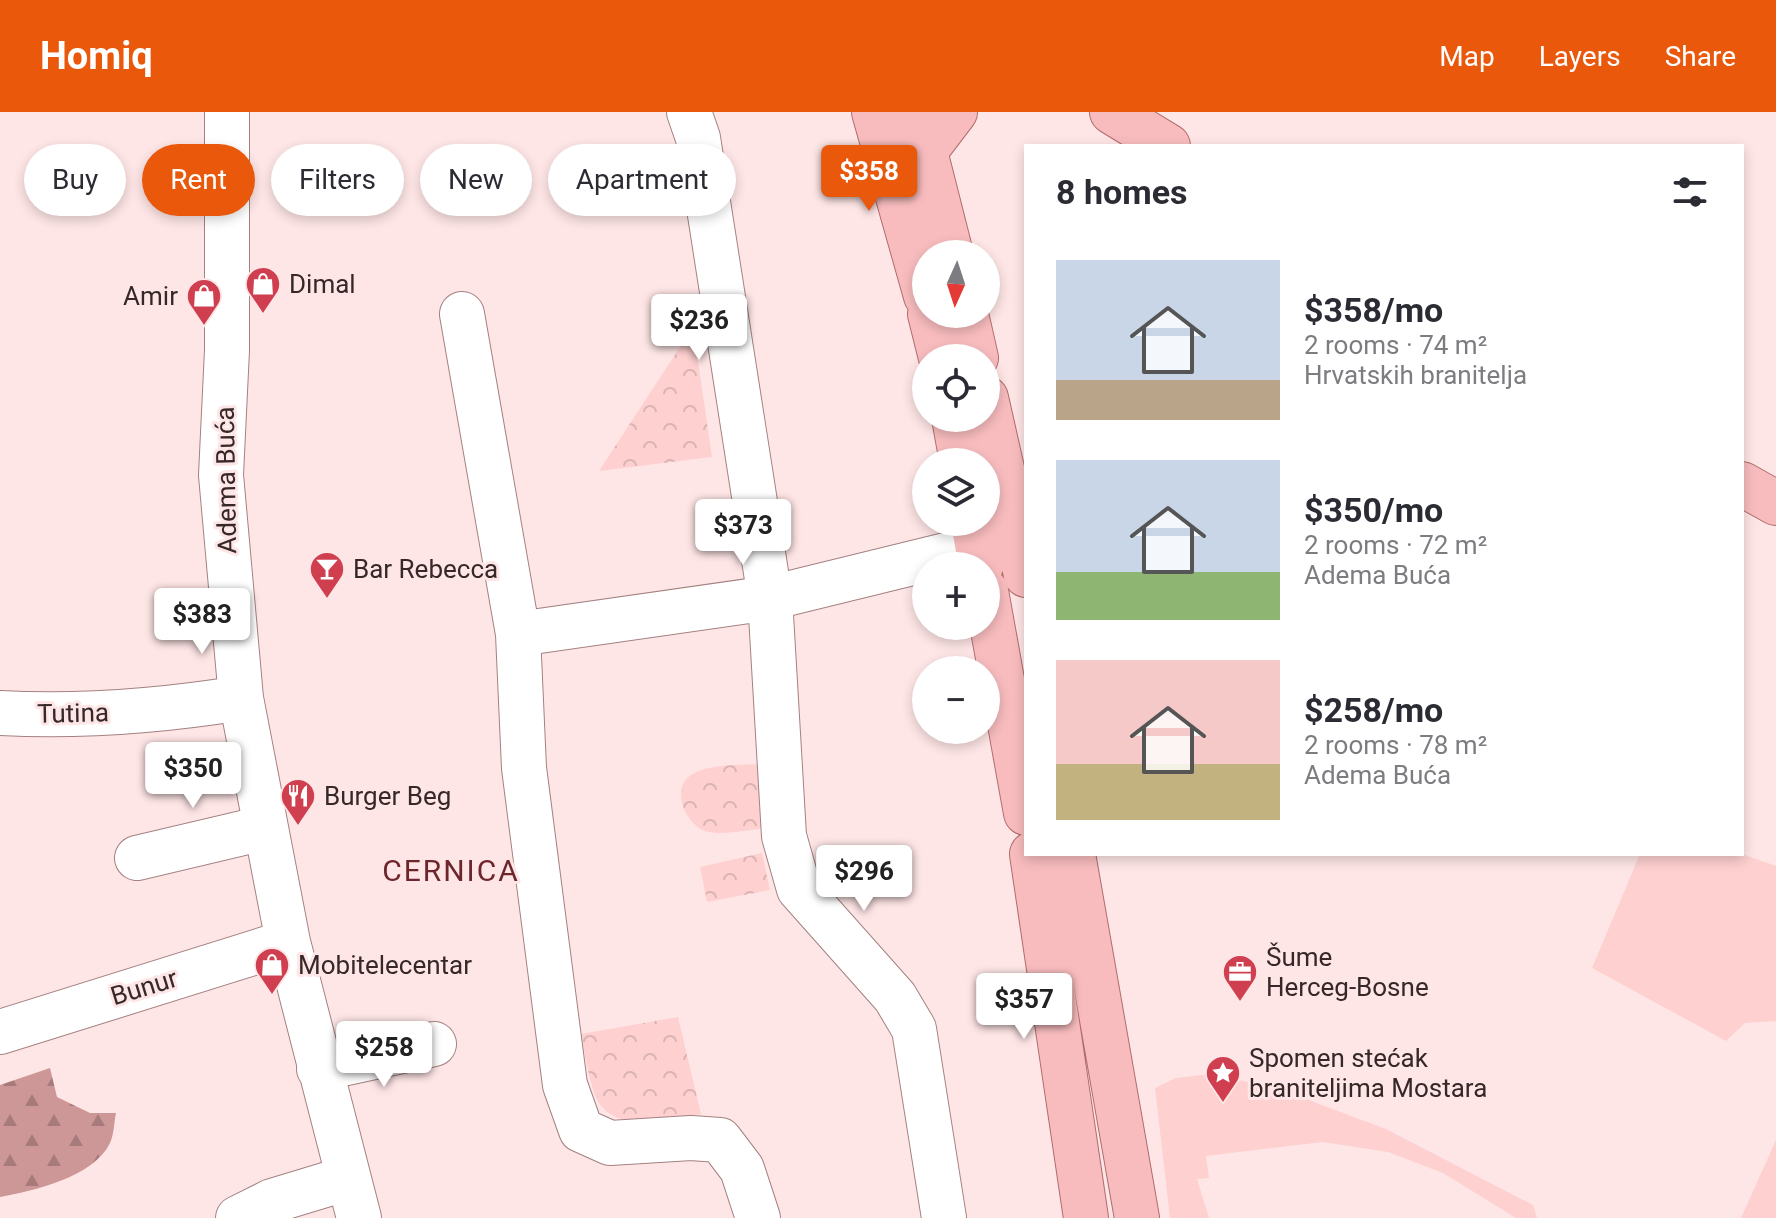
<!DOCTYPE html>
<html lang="en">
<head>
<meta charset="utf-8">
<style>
	body { margin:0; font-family:Roboto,sans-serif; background:#f2f2f3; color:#2b2b33; height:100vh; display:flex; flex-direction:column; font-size:30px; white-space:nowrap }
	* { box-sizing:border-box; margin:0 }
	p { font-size:26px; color:#7c7c81 }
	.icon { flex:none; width:44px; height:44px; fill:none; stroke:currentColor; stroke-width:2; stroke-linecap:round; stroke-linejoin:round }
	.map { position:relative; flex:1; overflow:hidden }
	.drawer { position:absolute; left:1024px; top:32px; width:720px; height:712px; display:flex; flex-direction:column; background:#fff; border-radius:0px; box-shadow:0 4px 12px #0003 }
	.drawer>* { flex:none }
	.top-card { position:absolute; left:24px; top:32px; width:760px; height:72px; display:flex; gap:16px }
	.needle { width:52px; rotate:183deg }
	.buttons { position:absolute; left:912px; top:128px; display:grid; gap:16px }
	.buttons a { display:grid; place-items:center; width:88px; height:88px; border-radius:50%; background:#fff; box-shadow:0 4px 12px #0003; font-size:40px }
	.price { position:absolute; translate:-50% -68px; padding:0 18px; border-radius:8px; background:#fff; color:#222; font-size:26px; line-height:52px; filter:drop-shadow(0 2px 4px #0008) }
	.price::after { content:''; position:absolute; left:50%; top:48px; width:24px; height:18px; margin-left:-12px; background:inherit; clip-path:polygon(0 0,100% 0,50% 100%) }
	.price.on { background:#ea580c; color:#fff }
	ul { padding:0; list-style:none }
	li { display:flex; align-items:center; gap:24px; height:200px; padding:0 32px }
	li span { display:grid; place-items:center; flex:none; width:224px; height:160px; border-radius:0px; color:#555 }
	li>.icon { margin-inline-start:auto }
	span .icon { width:96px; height:96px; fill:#fffc; stroke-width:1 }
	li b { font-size:34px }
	h2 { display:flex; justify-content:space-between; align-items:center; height:96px; padding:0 32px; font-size:34px }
	.pill { padding:0 28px; border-radius:36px; background:#fff; box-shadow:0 4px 12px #0003; font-size:28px; line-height:72px }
	.pill.on { background:#ea580c; color:#fff }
	header { display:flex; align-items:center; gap:48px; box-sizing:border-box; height:112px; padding:0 40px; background:#ea580c; color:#fff }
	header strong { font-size:38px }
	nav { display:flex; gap:44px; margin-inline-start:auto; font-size:28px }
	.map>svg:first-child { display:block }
	.grass { fill:#fed0d0 }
	.forest { fill:url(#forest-firs) }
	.park { fill:url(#park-crowns) }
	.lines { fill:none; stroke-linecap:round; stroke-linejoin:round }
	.minor-casing { stroke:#a48181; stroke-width:46 }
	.major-casing { stroke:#b16c6d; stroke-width:46 }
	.minor { stroke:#fff; stroke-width:44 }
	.major { stroke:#f8bcbe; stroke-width:44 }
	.labels { text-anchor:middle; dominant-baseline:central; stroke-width:6; stroke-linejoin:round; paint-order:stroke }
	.poi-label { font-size:26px; fill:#362828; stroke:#ffe6e6; text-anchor:start }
	.street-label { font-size:26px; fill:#362828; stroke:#ffe6e6 }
	.quarter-label { font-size:30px; letter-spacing:2px; fill:#6d262c; stroke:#ffe6e6 }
</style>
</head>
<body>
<header>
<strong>Homiq</strong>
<nav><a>Map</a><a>Layers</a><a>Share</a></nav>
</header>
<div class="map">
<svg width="1776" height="1106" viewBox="0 0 1776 1106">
	<defs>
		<pattern id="forest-firs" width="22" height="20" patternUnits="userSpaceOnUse" patternTransform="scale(2)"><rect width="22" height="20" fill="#cd9797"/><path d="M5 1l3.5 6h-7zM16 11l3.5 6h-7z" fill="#a77b7b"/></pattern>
		<pattern id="park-crowns" width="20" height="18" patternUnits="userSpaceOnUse" patternTransform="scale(2)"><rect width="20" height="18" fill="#fed0d0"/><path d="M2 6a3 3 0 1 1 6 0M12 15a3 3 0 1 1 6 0" fill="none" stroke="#dab3b3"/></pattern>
	</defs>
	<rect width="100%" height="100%" fill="#ffe6e6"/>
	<path class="grass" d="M1640,742H1742L1776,754V909L1745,911L1726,929L1592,856Z
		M1210,962L1279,977L1386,1017L1533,1093L1537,1106H1516L1443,1061L1388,1040L1323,1030L1206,1044L1209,1066L1197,1067L1209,1106H1170L1155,976L1176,966Z
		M1776,1028V1106H1741Z"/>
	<path class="forest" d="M50,956L57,985L90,1001H116C114,1010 114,1023 110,1031C94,1065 33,1079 0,1085V973Z"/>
	<path class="park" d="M693,215L712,345L599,359Z
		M760,652L765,716C747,718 719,725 702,718C695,715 685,702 683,694C669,649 732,654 760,652Z
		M762,741L770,778L707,790L700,755Z
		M678,905L701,1002C669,1007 611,1024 595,983C588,964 585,942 581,922Z"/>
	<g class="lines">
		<defs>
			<path id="minor" d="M227,0V238L221,363L241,586L288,830L359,1106
				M689,0L698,26L770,486L784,724L799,777L895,885L914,917L944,1106
				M462,202L518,522L524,656L565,973L581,1018L610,1031L691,1026L720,1028L742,1057L758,1106
				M518,522L770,486L978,435
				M0,601C81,605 161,599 241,586
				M137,746L264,716
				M0,920L288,830
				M319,957L434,932
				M238,1106L272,1089L348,1066"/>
			<path id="major" d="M874,0L926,184
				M915,0L951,142
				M1112,0L1168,34
				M926,38L955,0
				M930,202L941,246
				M966,202L976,246
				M986,286L1026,463
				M954,306L962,350
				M1742,372L1776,391
				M973,410L981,454
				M986,479L1026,701
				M1032,742L1086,1106
				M1073,742L1137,1106"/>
		</defs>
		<use href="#minor" class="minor-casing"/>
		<use href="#major" class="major-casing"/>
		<use href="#minor" class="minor"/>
		<use href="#major" class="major"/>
	</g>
	<defs>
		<symbol id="shop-pin" viewBox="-11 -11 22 30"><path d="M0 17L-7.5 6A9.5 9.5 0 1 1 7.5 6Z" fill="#cf3f4f" stroke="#ffe6e6"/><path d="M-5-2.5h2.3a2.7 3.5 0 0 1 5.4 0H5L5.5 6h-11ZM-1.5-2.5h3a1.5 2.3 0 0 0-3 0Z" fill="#fff"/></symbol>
		<symbol id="bar-pin" viewBox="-11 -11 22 30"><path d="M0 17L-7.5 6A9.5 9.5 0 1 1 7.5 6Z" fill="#cf3f4f" stroke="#ffe6e6"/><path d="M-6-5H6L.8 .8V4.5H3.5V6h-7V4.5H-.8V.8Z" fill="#fff"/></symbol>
		<symbol id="restaurant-pin" viewBox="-11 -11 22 30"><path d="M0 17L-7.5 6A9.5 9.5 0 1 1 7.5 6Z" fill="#cf3f4f" stroke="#ffe6e6"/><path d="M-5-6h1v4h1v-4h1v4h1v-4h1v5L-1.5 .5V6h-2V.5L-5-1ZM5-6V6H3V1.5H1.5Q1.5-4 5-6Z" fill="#fff"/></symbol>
		<symbol id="office-pin" viewBox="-11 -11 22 30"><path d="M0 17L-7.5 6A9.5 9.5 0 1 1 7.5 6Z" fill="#cf3f4f" stroke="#ffe6e6"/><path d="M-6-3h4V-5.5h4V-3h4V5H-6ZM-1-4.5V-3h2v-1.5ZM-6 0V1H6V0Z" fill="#fff"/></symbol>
		<symbol id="sight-pin" viewBox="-11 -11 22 30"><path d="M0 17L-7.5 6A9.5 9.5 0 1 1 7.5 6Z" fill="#cf3f4f" stroke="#ffe6e6"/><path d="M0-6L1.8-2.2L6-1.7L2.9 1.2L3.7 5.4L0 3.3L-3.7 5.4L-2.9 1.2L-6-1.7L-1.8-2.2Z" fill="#fff"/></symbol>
	</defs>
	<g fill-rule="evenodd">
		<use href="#shop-pin" x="243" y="152" width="40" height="54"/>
		<use href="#shop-pin" x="184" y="164" width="40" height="54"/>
		<use href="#bar-pin" x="307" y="437" width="40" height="54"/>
		<use href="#restaurant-pin" x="278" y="664" width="40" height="54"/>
		<use href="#shop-pin" x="252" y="833" width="40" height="54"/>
		<use href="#office-pin" x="1220" y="840" width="40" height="54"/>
		<use href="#sight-pin" x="1203" y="941" width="40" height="54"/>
	</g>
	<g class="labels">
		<g class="poi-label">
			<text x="289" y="172">Dimal</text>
			<text x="178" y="184" text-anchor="end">Amir</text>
			<text x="353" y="457">Bar Rebecca</text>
			<text x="324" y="684">Burger Beg</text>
			<text x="1266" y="845">Šume<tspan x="1266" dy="30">Herceg-Bosne</tspan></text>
			<text x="298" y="853">Mobitelecentar</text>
			<text x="1249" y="946">Spomen stećak<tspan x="1249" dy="30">braniteljima Mostara</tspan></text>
		</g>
		<g class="street-label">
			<text transform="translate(226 368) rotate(-91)">Adema Buća</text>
			<text transform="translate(73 601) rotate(-1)">Tutina</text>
			<text transform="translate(144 875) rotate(-17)">Bunur</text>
		</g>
		<g class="quarter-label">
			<text x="451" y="758">CERNICA</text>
		</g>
	</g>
</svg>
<div class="buttons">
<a><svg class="needle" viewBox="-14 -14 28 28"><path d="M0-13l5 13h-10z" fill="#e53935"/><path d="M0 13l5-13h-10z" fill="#7c7c81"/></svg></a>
<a><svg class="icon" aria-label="locate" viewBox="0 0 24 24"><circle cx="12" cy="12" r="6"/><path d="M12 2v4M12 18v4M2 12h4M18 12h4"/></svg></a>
<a><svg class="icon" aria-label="layers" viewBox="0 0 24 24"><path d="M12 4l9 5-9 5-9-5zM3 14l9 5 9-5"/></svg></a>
<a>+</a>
<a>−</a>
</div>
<b class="price on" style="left:869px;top:101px">$358</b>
<b class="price" style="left:699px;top:250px">$236</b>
<b class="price" style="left:743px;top:455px">$373</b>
<b class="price" style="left:202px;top:544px">$383</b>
<b class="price" style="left:193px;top:698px">$350</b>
<b class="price" style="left:864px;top:801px">$296</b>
<b class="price" style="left:1024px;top:929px">$357</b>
<b class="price" style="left:384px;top:977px">$258</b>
<div class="top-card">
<a class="pill">Buy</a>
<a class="pill on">Rent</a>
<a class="pill">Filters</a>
<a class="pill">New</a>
<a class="pill">Apartment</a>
</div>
<section class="drawer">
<h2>8 homes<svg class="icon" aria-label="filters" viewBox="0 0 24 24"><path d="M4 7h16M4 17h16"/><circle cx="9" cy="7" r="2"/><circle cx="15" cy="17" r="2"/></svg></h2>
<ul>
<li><span style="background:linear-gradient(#c9d6e8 75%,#b9a48a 0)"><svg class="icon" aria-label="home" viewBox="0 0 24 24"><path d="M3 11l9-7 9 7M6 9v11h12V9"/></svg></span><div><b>$358/mo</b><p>2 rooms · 74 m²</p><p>Hrvatskih branitelja</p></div></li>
<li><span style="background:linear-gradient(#c9d6e8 70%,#8fb573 0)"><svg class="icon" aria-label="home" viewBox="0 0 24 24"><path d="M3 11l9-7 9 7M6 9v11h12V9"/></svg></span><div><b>$350/mo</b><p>2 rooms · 72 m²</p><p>Adema Buća</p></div></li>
<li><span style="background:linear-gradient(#f6c9c9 65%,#c2b280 0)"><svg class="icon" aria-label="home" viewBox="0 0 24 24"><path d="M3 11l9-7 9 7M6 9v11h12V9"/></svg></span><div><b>$258/mo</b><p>2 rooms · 78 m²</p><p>Adema Buća</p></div></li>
</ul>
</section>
</div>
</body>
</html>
